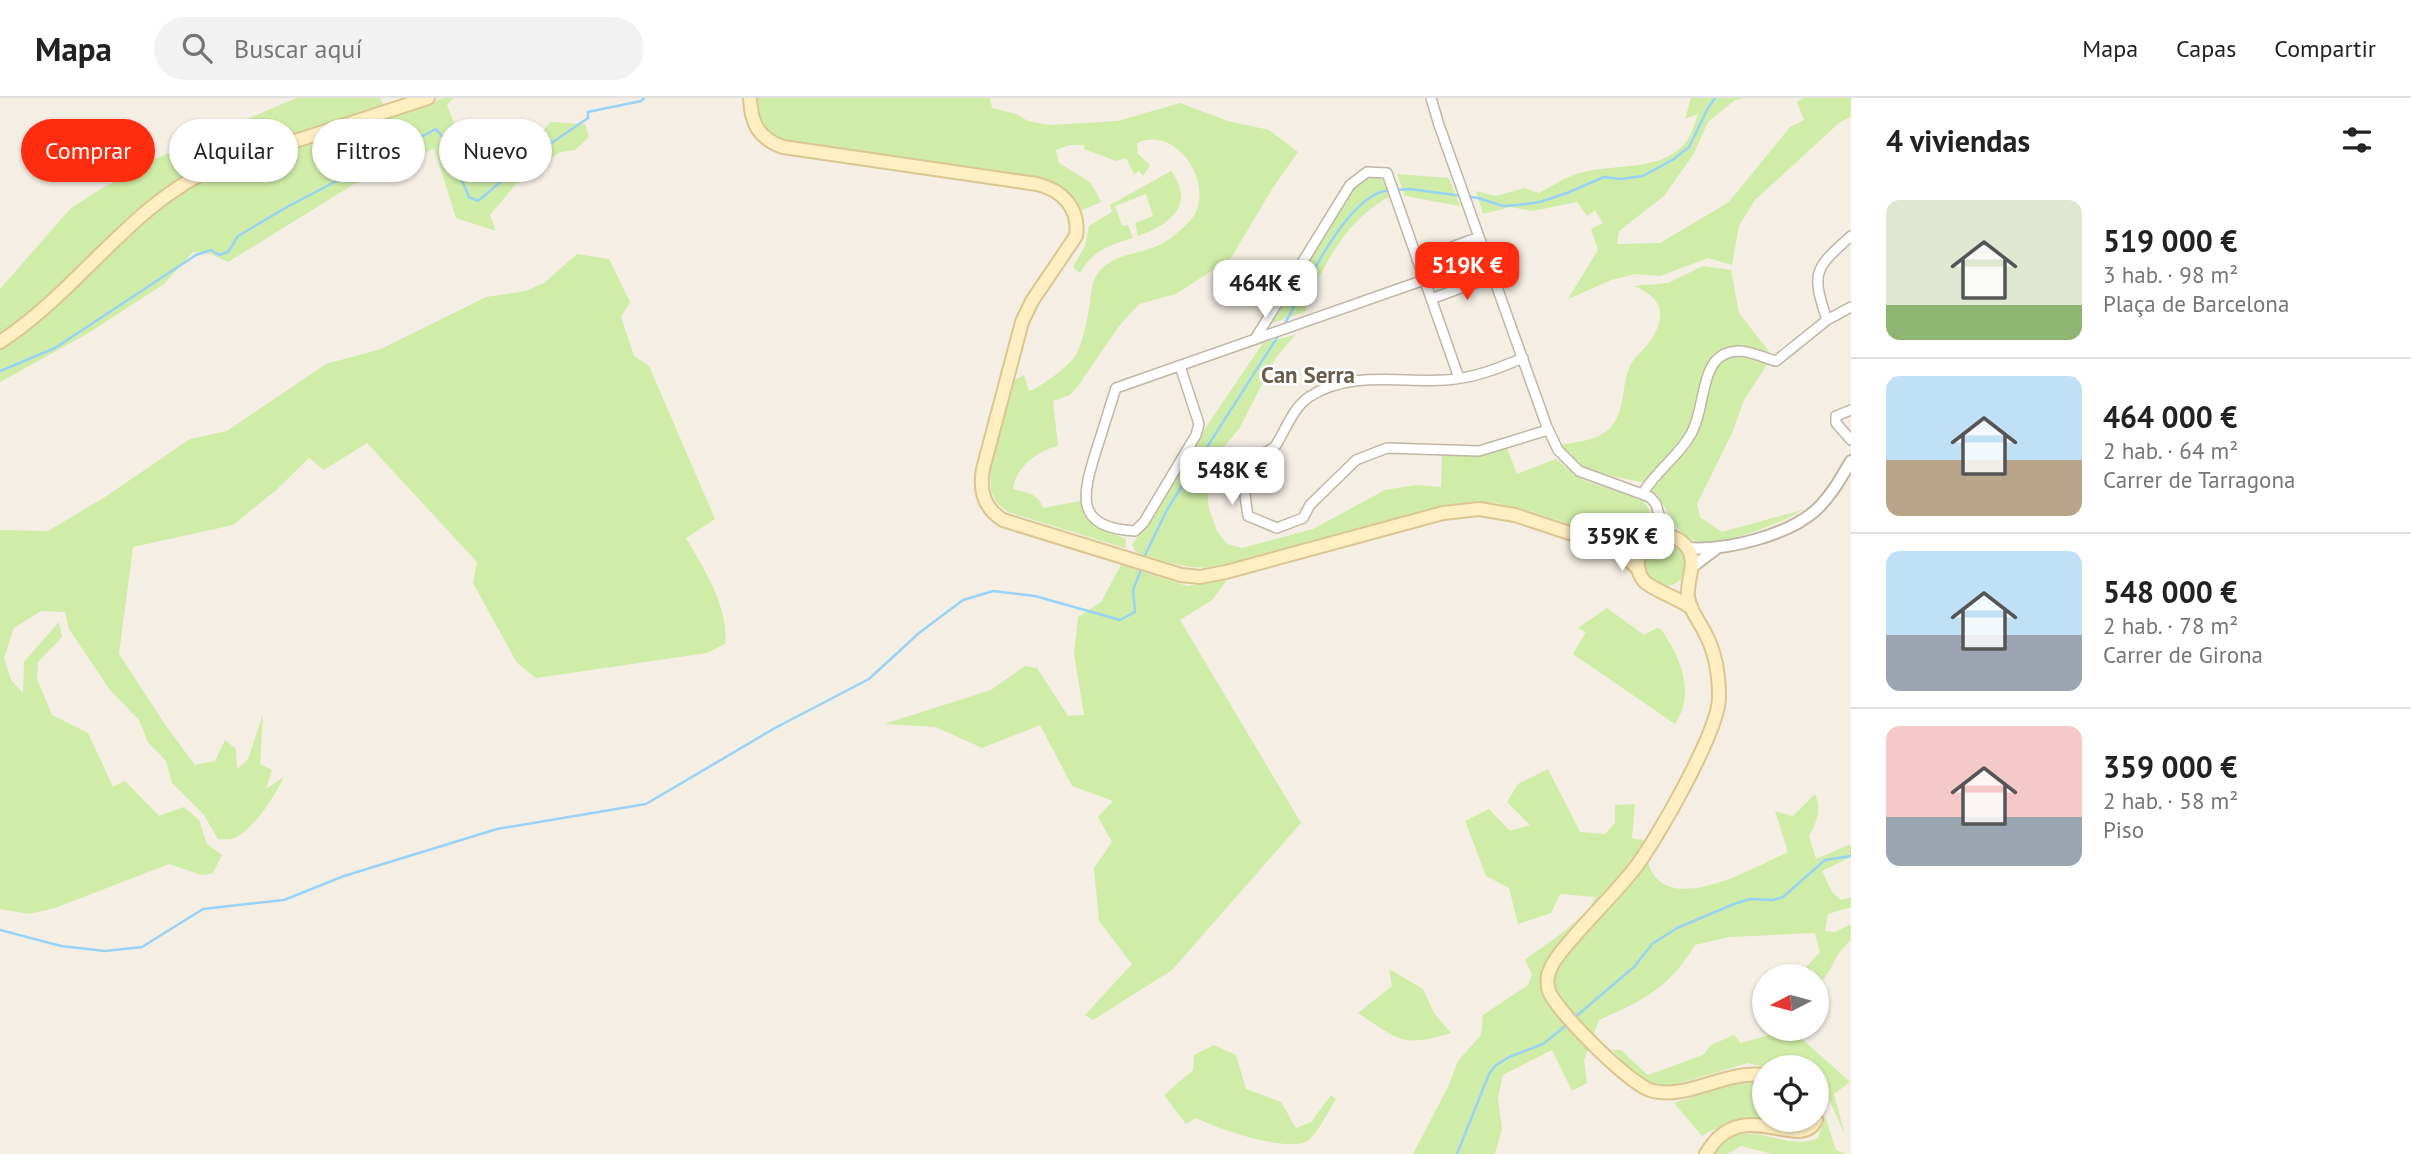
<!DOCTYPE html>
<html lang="es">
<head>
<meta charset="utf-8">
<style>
	body { margin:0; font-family:"PT Sans",sans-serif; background:#f2f2f2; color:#222; height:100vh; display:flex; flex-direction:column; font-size:26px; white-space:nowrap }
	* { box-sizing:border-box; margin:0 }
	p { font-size:23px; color:#767676 }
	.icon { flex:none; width:38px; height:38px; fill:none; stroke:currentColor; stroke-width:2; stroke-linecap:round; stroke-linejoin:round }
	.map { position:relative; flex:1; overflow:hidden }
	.details { display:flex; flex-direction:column; background:#fff; width:560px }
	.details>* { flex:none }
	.top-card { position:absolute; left:21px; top:21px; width:665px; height:63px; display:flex; gap:14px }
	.needle { width:46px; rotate:264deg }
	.tools { position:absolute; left:1752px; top:866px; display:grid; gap:14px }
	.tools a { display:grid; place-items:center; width:77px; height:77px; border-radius:50%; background:#fff; box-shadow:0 2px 5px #0004; font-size:35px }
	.price { position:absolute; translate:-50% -60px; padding:0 16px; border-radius:14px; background:#fff; color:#222; font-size:23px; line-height:46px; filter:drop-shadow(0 2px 4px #0008) }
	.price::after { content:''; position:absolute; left:50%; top:42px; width:21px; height:16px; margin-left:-10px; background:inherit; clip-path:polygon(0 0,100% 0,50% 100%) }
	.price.active { background:#ff2d0f; color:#fff }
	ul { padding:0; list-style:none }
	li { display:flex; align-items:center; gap:21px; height:175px; padding:0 35px }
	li+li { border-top:2px solid #e0e0e0 }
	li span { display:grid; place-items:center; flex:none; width:196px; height:140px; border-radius:14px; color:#555 }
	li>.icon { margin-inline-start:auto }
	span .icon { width:84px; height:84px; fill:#fffc; stroke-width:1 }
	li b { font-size:30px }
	h2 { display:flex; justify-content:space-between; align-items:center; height:84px; padding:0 35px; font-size:30px }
	.chip { padding:0 24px; border-radius:32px; background:#fff; box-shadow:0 2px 5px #0004; font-size:24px; line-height:63px }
	.chip.active { background:#ff2d0f; color:#fff }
	header { display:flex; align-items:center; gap:42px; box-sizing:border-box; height:98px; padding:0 35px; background:#fff; border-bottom:2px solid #e0e0e0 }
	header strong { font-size:33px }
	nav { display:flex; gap:38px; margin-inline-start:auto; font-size:24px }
	.search { width:490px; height:63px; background:#f2f2f2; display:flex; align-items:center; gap:18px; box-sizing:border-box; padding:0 24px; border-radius:38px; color:#767676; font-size:26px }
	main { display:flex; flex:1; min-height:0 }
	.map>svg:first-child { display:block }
	.green { fill:#cfeda7 }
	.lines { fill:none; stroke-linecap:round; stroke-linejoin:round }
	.stream { stroke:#98d3f7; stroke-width:2.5 }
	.minor-casing { stroke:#c0b6a5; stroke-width:12 }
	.tertiary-casing { stroke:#c0b6a5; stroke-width:14 }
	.secondary-casing { stroke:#dbc590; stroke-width:16 }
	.minor { stroke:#fff; stroke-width:9 }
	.tertiary { stroke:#fff; stroke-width:10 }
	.secondary { stroke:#ffefc2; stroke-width:12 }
	.labels { text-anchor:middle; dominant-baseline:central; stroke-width:5; stroke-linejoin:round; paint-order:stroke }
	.neighbourhood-label { font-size:23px; font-weight:bold; fill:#6a5c49; stroke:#fff }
</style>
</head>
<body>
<header>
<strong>Mapa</strong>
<div class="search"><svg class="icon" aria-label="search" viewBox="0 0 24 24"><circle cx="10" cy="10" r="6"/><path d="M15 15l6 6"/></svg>Buscar aquí</div>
<nav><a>Mapa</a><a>Capas</a><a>Compartir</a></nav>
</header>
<main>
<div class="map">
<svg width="1851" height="1056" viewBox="0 0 1851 1056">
	<rect width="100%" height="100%" fill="#f4eee3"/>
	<path class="green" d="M296,0H380L390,20L444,0H454L447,7L476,81L490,79L505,54L539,38L550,24L585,26L589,39L575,52L561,54L527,73L490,117L496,133L456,120L434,50L409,63L372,75L228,164L211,156L193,154L164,186L87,236L0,284V191L70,111L96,94L148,64Z
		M758,0H990L992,10L1016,16L1028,23L1049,27L1118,23L1180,5L1228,23L1269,32L1298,54L1272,91L1231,160L1176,196L1139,206L1119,228L1078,288L1070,297L1053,303L1058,348C1038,352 1015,370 1013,391C1027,395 1038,395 1043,410L1080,403C1092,425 1103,432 1126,441L1125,450L1008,414L997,405L991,393L990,371L1013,283L1024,277L1029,293C1041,289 1073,266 1078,253C1084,239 1087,221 1090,206C1091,198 1091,188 1095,180C1109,153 1143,158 1165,144C1173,139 1183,130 1190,123C1218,91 1179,26 1137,45L1138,56L1150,67L1143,78L1139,73L1134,76L1126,60L1116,63L1084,51V47H1069L1056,52L1059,65L1091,85L1101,104L1082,112L1057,86L1041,80L842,53L784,41L769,34L760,21Z
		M1691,0H1744L1735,2L1708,24L1693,57L1664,98L1619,133L1617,146L1660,145L1729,104L1790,29L1804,22L1797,4L1803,0H1851V19L1840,24L1755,102L1739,128L1732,167L1708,160L1660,178L1635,176L1611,182L1568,201L1598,152L1591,131L1603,125L1595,112L1587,118L1577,104L1533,113L1510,109L1483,116L1476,93L1496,98L1525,90L1539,95C1555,86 1570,76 1588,73C1622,66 1666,73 1688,41C1693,34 1695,23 1698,16L1685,21Z
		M1171,73C1196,107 1170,127 1138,138L1135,125L1153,118L1146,96L1115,108L1122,128L1128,127L1133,140C1109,147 1092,153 1080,175L1073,169L1085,148L1089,128L1112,114L1110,107Z
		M1397,76L1449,80L1460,108L1405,98Z
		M1380,78L1391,98C1349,118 1319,171 1305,214L1272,225L1354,88L1367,80Z
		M577,156L609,161L630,204L621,219L634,258L649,268L715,421L686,440C704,471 729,509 725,546L707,555L536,580L517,565L473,485L477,464L367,345L324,372L309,360L275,393L233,427L133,449L119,556L166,628L195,667L215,663L225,642L236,651L237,671L248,661L263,616L260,666L272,672L266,691L284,679C273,700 256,729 235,740C230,742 223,741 218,741L204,717L172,685L166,663L148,644L139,622L110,592L69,531L65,514L41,513L14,530L4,560L11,582L23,595L24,564L59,524L62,539L38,564L37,581L52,617L88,635L113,689L125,683L159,718L184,709L199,722L207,746L222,757L213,775L202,777L169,766L55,810L29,816L0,811V432L48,433L105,399L190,341L227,333L326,266L381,251L486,199L526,193L544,185Z
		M1703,168L1731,172L1739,215L1774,260L1740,250L1714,259L1704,276L1697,317L1681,347L1654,372L1646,385L1600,376L1581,367L1560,347C1580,343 1602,343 1614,325C1625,310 1622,284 1630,268C1634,260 1642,253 1648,246C1667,220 1665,200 1634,188L1668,185Z
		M1295,237L1275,261L1239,331L1209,366L1212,373L1207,393L1209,411L1217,433L1227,446L1242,450L1313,431L1385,392L1417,387L1441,389L1442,358L1478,357L1506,348L1517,376L1556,361L1581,381L1644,403L1651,415L1652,427L1642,440L1625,445L1530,413L1497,405L1469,407L1239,466C1193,474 1179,468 1136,454L1132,447L1198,341L1263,245Z
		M1743,257L1768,265L1744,302L1732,335L1697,406L1700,419L1722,434L1802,412C1781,426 1711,454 1689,440C1669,428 1667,403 1649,390L1696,334L1703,317L1709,280L1721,262Z
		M1643 466a22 22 0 1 1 44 0a22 22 0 1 1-44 0Z
		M1121,467L1187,488L1227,482L1212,502L1180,522L1301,725L1172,872L1093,922L1085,917L1132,866L1099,823L1094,770L1112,744L1098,719L1113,703L1072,688L1040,627L982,650L936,629L884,626L991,592L1025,568L1037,570L1068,618L1084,617L1074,556L1078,519L1101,504Z
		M1607,510L1644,537L1657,530L1661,531C1680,559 1696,594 1675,626L1573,556L1586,534L1578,530Z
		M1548,671L1580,734L1605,736L1615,725V707L1635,706L1632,740L1643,742C1646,752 1647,765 1652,774C1676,816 1757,768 1788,754L1775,713L1793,718L1815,696C1822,712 1817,723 1809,738L1816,761L1851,746V759L1822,773L1832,794L1841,802L1851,799V809L1828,816L1825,833L1835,834L1851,826V843C1833,855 1833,876 1817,887L1816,878H1798L1820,854L1815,835L1729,839L1695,847C1669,890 1644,902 1599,922L1584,962L1587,985L1572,993L1552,952L1503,977L1498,999L1502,1031L1495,1056H1413L1448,989L1458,963L1481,937L1483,917L1528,887L1532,876L1525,862C1548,844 1582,825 1596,799L1560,796L1551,815L1518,826L1509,790L1486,778L1465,723L1489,711L1510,733L1530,727L1507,704L1518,686Z
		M1389,871L1423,891L1434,915L1451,935C1402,950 1399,942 1358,915L1392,888Z
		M1768,931H1791L1850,984L1834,996L1845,1037L1828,999L1817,994L1816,970L1764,969L1748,965L1670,988L1645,986L1612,952H1621L1648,977L1703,957L1711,947L1734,937L1741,945L1769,937Z
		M1214,947L1236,957L1246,991L1281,1004L1296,1030L1311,1024L1331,997L1336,1001C1328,1014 1320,1031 1309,1042C1290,1056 1218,1031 1196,1020L1186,1026L1164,997L1193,972L1194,957Z
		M1757,984L1764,985V1022H1808L1802,1031C1760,1022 1742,1014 1702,1038L1674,1005L1736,985Z
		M1825,1018L1836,1052L1846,1056H1772L1741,1048L1727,1056H1715C1740,1012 1784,1056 1818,1040Z"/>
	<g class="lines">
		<path class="stream" d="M1397,92L1410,91L1478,100L1503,108L1518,107L1540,104L1567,95L1604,79L1621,81L1643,78L1674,61L1689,49L1708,10L1715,0
			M1283,229C1303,194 1347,94 1390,92
			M0,273L55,250L196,157L211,152L219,157L228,154L238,138L287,109L436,31L445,42L469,99L478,103L528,61L588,20V14L641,3L644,0
			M1145,457L1168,410L1280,235
			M0,832L61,848L105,853L142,849L203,811L284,802L344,778L497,731L646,706L775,630L869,581L919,535L963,502L993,493L1035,498L1120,522L1135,514L1133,492L1141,472
			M1574,920L1634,869L1652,846L1677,830L1734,806L1750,801L1773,802L1783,799L1825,762L1851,758
			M1457,1056L1489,976L1495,968L1509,959L1543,946L1569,925"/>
		<defs>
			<path id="minor" d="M1431,0L1439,27L1547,329L1558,352L1579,373L1650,399L1656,406L1665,438
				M1417,162L1479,139
				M1431,201L1493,178
				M1827,222C1811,174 1814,171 1851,138
				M1255,241L1350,87L1367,74L1387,75L1459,280
				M1523,260C1497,271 1474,280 1446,282C1401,285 1350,272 1309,299C1293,310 1286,331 1276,347C1271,354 1259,355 1254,361C1240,379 1245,398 1248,418L1277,430L1303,420L1310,407L1356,362L1387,350L1479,353L1548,332
				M1180,268L1199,326L1196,337L1144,424L1135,433C1074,430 1082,398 1096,353C1103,332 1109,311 1116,290L1424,182
				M1851,312L1836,318V325L1851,342
				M1643,395C1657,372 1679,358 1691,336C1708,307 1697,254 1739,253C1751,253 1764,260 1776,263L1827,222L1851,209"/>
			<path id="tertiary" d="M1688,450C1725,453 1787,438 1816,412C1831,398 1841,380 1851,363
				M1692,469L1716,451"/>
			<path id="secondary" d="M750,0C751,25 758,40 783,49L1037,86C1062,92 1080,110 1076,138L1032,203L1022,224L983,371C979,393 984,410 1003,422L1181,477L1200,479L1226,474L1443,415L1479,411L1515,417L1618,451L1639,472
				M0,244C79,193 132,104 218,68L428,0
				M1690,509C1678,500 1651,491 1644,483C1624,458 1657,425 1682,444C1701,459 1686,480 1688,499C1690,513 1700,524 1706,537C1716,556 1719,578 1719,599C1719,633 1657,741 1635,770C1610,802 1579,829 1555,862C1549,872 1545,881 1549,893C1556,913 1632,989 1653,993C1691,1001 1725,972 1764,977
				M1706,1056C1741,994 1800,1056 1816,1022"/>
		</defs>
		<use href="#minor" class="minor-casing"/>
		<use href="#tertiary" class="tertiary-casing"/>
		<use href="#secondary" class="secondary-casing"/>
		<use href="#minor" class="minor"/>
		<use href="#tertiary" class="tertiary"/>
		<use href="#secondary" class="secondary"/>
	</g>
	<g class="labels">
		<g class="neighbourhood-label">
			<text x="1308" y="276">Can Serra</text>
		</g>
	</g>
</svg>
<div class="tools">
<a><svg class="needle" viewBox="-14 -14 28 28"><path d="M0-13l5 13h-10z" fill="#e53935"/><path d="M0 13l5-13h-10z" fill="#767676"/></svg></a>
<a><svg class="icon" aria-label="locate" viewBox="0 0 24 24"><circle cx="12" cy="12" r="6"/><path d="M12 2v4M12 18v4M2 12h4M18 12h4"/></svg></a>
</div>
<b class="price active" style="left:1467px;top:204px">519K €</b>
<b class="price" style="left:1265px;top:222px">464K €</b>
<b class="price" style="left:1232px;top:409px">548K €</b>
<b class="price" style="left:1622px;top:475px">359K €</b>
<div class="top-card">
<a class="chip active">Comprar</a>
<a class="chip">Alquilar</a>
<a class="chip">Filtros</a>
<a class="chip">Nuevo</a>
</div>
</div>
<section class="details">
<h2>4 viviendas<svg class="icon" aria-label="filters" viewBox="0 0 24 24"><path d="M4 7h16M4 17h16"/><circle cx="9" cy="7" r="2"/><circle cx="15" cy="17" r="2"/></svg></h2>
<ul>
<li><span style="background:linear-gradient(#dfe7d0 75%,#8fb573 0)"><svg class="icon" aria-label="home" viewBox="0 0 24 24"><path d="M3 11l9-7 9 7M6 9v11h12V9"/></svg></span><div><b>519 000 €</b><p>3 hab. · 98 m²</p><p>Plaça de Barcelona</p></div></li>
<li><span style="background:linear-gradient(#bfe0f5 60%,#b9a48a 0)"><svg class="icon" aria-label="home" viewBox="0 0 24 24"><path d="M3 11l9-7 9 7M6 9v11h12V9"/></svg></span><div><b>464 000 €</b><p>2 hab. · 64 m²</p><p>Carrer de Tarragona</p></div></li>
<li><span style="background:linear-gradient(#bfe0f5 60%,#9aa5b1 0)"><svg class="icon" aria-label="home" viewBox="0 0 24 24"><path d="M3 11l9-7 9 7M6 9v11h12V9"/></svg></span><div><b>548 000 €</b><p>2 hab. · 78 m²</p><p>Carrer de Girona</p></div></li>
<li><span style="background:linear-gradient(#f6c9c9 65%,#9aa5b1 0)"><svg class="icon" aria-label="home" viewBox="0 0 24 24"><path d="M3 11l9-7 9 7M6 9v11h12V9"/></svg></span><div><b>359 000 €</b><p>2 hab. · 58 m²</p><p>Piso</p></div></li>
</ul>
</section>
</main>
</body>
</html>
